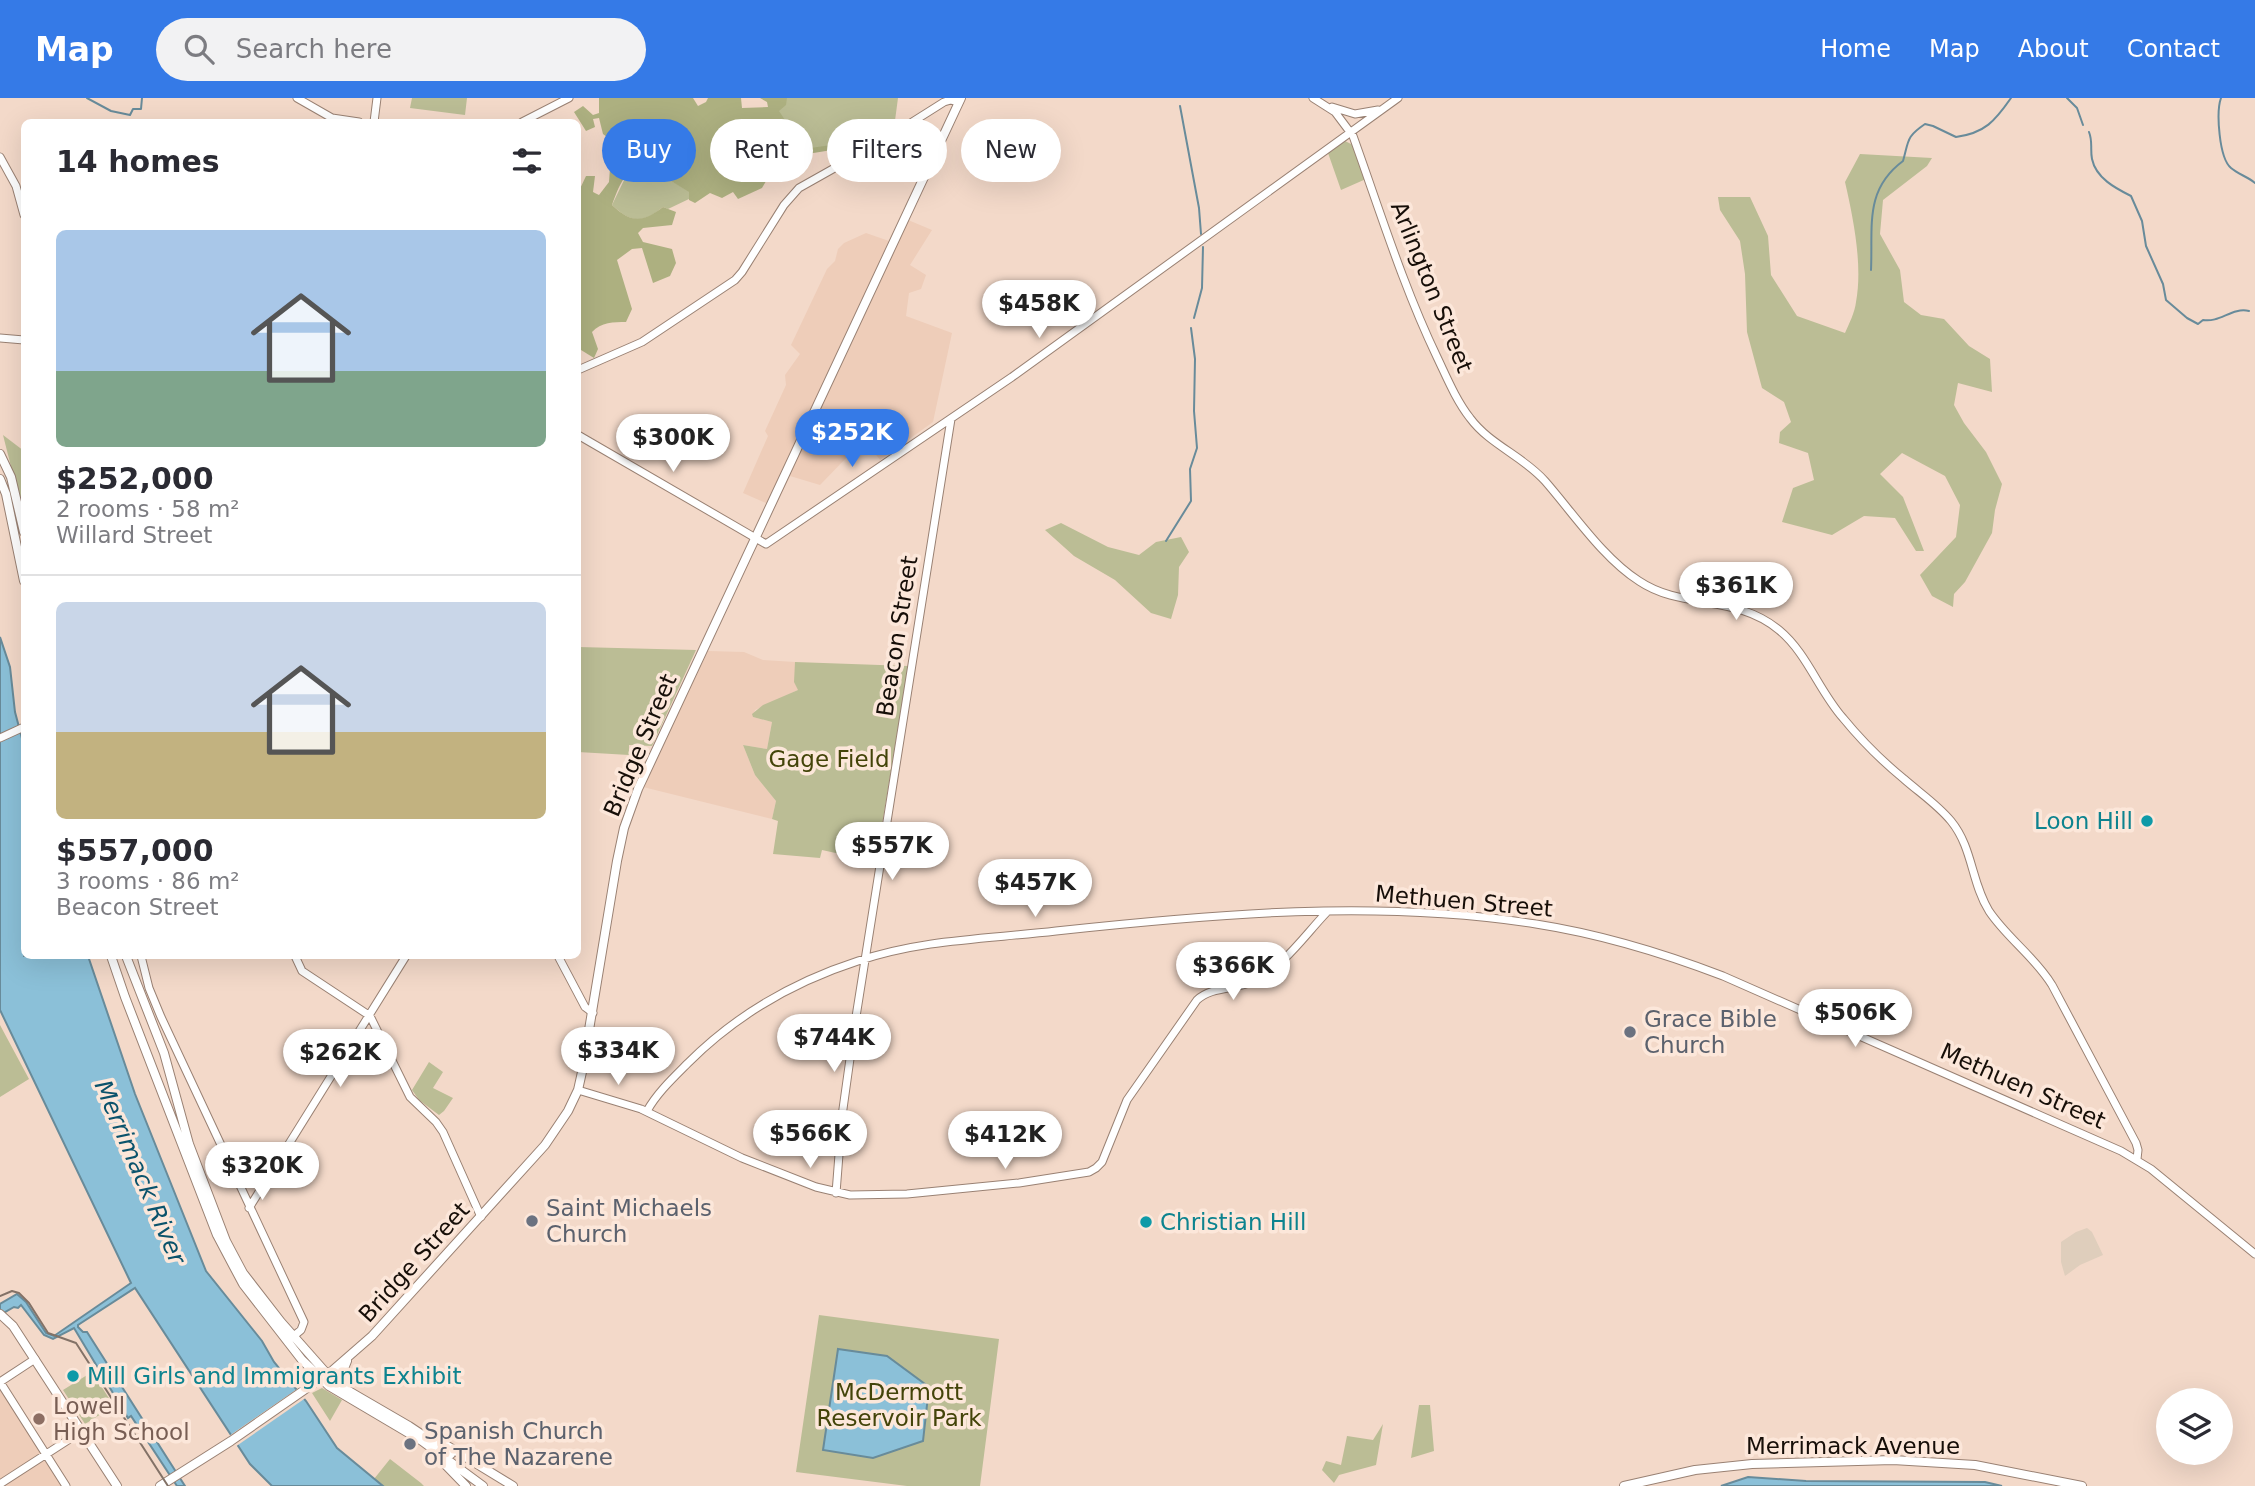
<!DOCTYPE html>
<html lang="en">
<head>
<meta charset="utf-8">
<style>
	body { margin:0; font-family:"DejaVu Sans",sans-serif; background:#f2f2f3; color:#2b2b33; height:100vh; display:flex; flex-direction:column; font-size:26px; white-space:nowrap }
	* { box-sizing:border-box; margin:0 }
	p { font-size:23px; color:#7c7c81 }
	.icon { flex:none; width:38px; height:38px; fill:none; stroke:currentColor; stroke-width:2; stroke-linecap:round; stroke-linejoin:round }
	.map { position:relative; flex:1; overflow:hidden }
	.side { position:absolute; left:21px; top:21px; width:560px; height:840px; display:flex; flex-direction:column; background:#fff; border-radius:10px; box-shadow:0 7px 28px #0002 }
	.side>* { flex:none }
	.hud { position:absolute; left:602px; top:21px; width:665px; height:63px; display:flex; gap:14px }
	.controls { position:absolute; left:2156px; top:1290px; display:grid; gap:14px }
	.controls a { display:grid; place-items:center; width:77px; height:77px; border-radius:50%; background:#fff; box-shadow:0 7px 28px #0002; font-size:35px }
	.price { position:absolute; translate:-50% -60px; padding:0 16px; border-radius:24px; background:#fff; color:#222; font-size:23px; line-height:46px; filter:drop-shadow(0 2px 4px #0008) }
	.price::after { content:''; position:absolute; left:50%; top:42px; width:21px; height:16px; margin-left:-10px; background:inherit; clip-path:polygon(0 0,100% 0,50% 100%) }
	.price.current { background:#357ae7; color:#fff }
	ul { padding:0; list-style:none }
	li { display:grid; align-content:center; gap:14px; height:371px; padding:0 35px }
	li+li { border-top:2px solid #e1e1e2 }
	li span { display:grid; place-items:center; height:217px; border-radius:10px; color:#555 }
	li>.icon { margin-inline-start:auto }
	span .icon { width:126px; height:126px; fill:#fffc; stroke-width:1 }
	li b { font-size:30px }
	h2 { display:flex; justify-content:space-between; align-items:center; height:84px; padding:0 35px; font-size:30px }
	.chip { padding:0 24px; border-radius:32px; background:#fff; box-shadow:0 7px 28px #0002; font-size:24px; line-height:63px }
	.chip.current { background:#357ae7; color:#fff }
	header { display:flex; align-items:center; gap:42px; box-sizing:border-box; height:98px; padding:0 35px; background:#357ae7; color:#fff }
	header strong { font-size:33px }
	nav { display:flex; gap:38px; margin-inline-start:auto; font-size:24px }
	.search { width:490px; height:63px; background:#f2f2f3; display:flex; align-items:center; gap:18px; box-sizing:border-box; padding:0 24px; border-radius:38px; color:#7c7c81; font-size:26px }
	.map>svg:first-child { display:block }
	.built { fill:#eecdb9 }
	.industrial { fill:#dfcebc }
	.green { fill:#bbbd95 }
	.forest { fill:#adb080 }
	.water { fill:#8bc0d8; stroke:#688b9a; stroke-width:2 }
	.pier { fill:#f3d9c9 }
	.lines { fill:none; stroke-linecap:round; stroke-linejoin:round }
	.stream { stroke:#688b9a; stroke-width:2 }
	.secondary-casing { stroke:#998173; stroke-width:9 }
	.primary-casing { stroke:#998173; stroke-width:10 }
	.secondary { stroke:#fff; stroke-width:7 }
	.primary { stroke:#fff; stroke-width:8 }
	.tram { stroke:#837267; stroke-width:2 }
	.culture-dot { fill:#0f9aa8; stroke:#fce7da; stroke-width:2.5 }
	.worship-dot { fill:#6b7280; stroke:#fce7da; stroke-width:2.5 }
	.education-dot { fill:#8d6e63; stroke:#fce7da; stroke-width:2.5 }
	.labels { text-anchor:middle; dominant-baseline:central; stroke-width:7; stroke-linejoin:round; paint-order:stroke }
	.street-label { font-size:23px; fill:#160e08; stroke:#fce7da }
	.park-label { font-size:23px; fill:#434409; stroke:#fce7da }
	.culture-label { font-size:23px; fill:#0d838f; stroke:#fce7da; text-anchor:start }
	.worship-label { font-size:23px; fill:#5b616d; stroke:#fce7da; text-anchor:start }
	.education-label { font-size:23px; fill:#785e54; stroke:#fce7da; text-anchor:start }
	.water-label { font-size:24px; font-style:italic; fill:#0b536c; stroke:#fce7da }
</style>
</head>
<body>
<header>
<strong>Map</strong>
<div class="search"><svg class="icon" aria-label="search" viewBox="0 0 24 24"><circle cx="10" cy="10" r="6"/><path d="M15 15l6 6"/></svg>Search here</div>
<nav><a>Home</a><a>Map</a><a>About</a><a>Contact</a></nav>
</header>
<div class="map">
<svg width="2255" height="1388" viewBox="0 0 2255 1388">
	<rect width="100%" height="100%" fill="#f3d9c9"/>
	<path class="built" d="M901,119L932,132L910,167L926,177L921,191L909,195L906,218L952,235L933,324L880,362L867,345L851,355L820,387L790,378L775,409L743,395L768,338L765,333L786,287L785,277L800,256L791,247L827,171L835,163L838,151L844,145L866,135L889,143Z
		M708,553L744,554L763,562L795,564L798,592L755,612L753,619L772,624L767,651L743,647L755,677L776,703L772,721L643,689Z
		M0,1290L16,1316L62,1388H0Z"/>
	<path class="industrial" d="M2087,1130L2092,1134L2103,1157L2080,1167L2065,1178L2061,1164V1144L2076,1134Z"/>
	<path class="green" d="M412,0H467L465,17L410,10Z
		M770,0H898L894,30L867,48L840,47L776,58Z
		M1345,43L1353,47L1366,81L1341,92L1328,55Z
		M1860,56L1932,60L1927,68L1883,102L1880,136L1900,172L1904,204L1921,217L1944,221L1969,248L1990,261L1992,294L1958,285L1954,307L1964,325L1986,354L2002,386L1995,412L1992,435L1965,484L1954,496L1953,509L1932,498L1920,477L1956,439L1960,407L1945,378L1902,355L1880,376L1903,399L1924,453H1916L1895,420L1864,418L1832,437L1782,424L1793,390L1814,382L1808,355L1779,345L1780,334L1791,324L1784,304L1762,290L1747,234L1745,176L1740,143L1720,112L1718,99H1750L1768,138L1771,177L1797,218L1845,235C1849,226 1855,214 1856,204C1863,167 1853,119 1845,84Z
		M638,68L656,74L690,94L689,101L668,111L663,109C643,125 632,126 612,107L628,74Z
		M3,337L24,353V420Z
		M1061,425L1108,449L1139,457L1156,444L1181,439L1189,454L1179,469L1178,497L1171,521L1151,515L1115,482L1074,458L1045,432Z
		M578,549L696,552L652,648L629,647V657L578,654Z
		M795,564L908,568L876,764L822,752L820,760L773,756L778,723L772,721L776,703L755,677L743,647L767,651L772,624L753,619L752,616L763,607L798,592L794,584Z
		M0,927L29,981L0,999Z
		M429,964L443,974L433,990L453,1000L444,1013L439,1017L419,1002L412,992Z
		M819,1217L999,1241L980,1388H907L796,1374Z
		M92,1274L114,1308L85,1326L63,1292Z
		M322,1290L342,1302L330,1323L312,1295Z
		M1419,1307H1430L1434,1353L1411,1360Z
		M1383,1326L1376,1367L1339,1377L1334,1385L1322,1372L1326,1363L1341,1367L1347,1338L1373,1342Z
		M390,1361L421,1385L424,1388H372L370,1386Z"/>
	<path class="forest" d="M599,0H693L698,8L706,4L708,0H741L742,10L768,9L767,4L760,0H787L786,7L779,13L787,25L793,50C813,54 842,39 859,51L841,64L840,60L832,52L801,57L776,66L762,90L738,101L733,94L722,100L710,95L695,105L689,102V94L656,74L638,68C622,77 618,91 612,107C632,126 643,124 663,109L676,114L672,127L643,130L638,135L643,144L672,151L676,165L670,178L653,185L642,150L632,151L617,162L632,211L626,224C614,224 601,224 592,234L598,251L594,260L581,252L578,253V95L586,78H595L593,94L599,97L609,84L610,70L622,68L628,55L603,36L599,20L593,21L595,29L586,33L574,14L583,8L593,17L599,15Z"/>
	<path class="water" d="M0,539L10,569L15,614L24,648V858H88L135,996L206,1173L262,1243L274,1264L306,1303L337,1350L383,1388H272L250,1366L135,1190L78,1227V1229L83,1234H87L185,1388H177L131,1318L128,1320L74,1230L53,1241L44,1237L21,1207L18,1210L14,1209L0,1217V1206L17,1196L26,1204L46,1235L54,1238L131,1185L0,912Z
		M838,1251L887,1258L929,1289L923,1343L873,1360L823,1352Z
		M1748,1379L1806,1383L1985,1384L2002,1388H1721Z"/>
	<path class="pier" d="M300,1289L307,1299L235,1349L229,1338Z"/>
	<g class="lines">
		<path class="stream" d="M87,0L111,13L130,17L133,11H141L142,0
			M2067,0L2077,10L2083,27
			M2221,0C2216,14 2219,60 2231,70C2238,76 2248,79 2255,85
			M1180,8L1199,110L1201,136
			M2089,34C2093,44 2090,51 2092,61C2096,80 2115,90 2131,98L2142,123L2146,148L2163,186L2166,202L2187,220L2198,226L2203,222C2220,225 2232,209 2249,213
			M1871,172C1873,128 1864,92 1903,63C1909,42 1906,39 1925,26L1933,28L1956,39C1985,35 1995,23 2011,0
			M1194,220L1202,190L1203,149
			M1166,443L1191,403L1190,371L1197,350L1194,313L1195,261L1191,230"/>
		<defs>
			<path id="secondary" d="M297,0L332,20L359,24
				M1313,0L1335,14L1353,38C1380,113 1403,188 1437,259C1447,280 1456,302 1470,320C1490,347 1523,358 1545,383C1573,415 1603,460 1639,483C1682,512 1736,496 1779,532C1807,555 1819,593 1843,620C1861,642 1882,663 1904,681C1920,695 1938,707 1951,723C1973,750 1971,784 1989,813C2007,840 2035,859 2052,887L2136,1045L2138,1052L2137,1061
				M1332,9L1355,16L1378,12
				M374,24L377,0
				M522,24L569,0
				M0,59L16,88L24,117
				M0,240L24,242
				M578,272L642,244L735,182L742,174L784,107L799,90L879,45L944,4L951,2L959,4
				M578,337L766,446L1012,279L1398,0
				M0,640L24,629
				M141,858L149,890L161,919L304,1224L301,1232L290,1241
				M295,858L302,873L370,918L410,999L436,1024L443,1034L481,1119
				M558,858L585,909L593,915
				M578,992L641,1011L742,1060L816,1089L850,1097L907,1096L1019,1085L1089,1074L1096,1070L1102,1064L1127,1002L1197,902C1212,888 1236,892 1254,883C1285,867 1304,838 1327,814
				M647,1013C657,995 673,980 688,965C736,917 793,884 858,863C923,841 988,841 1056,833C1214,816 1377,801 1536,826C1600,836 1663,855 1723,878L2121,1053L2151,1071L2255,1156
				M836,1095L842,1018L855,925L951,321
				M249,1110L406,858
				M0,1284L66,1388
				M0,1284L35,1261
				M0,1386L82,1333"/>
			<path id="primary" d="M0,356L11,379L24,434
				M0,381L6,396L24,483
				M111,858L125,899L217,1137L243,1186L302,1262L329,1288L422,1343L483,1388
				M126,858L164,955L189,1046L226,1143L243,1175L281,1224L335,1285L409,1328L451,1356
				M0,1216L13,1228L117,1388
				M345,1290L341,1278L347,1263
				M441,1344L513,1388
				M434,1355L466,1388
				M160,1388L231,1343L333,1272L372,1238L545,1047L568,1013L578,992L582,974L617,763L624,730L638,691L961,0
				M1624,1388L1695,1372L1752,1366L1893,1362L1975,1367L2082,1388"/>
		</defs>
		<use href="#secondary" class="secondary-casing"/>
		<use href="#primary" class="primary-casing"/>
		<use href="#secondary" class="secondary"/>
		<use href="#primary" class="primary"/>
		<path class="tram" d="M0,1198L12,1193L19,1195L29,1205L48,1235L76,1245L168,1388"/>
	</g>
	<g class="culture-dot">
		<circle cx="2147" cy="723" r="7"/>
		<circle cx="1146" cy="1124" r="7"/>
		<circle cx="73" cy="1278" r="7"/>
	</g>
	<g class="worship-dot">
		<circle cx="1630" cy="934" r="7"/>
		<circle cx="532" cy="1123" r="7"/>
		<circle cx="410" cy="1346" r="7"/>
	</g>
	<circle class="education-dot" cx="39" cy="1321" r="7"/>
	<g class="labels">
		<g class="street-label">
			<text transform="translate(1432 189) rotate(68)">Arlington Street</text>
			<text transform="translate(897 538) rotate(-81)">Beacon Street</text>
			<text transform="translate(640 647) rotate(-67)">Bridge Street</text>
			<text transform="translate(1464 803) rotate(5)">Methuen Street</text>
			<text transform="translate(2023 988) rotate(24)">Methuen Street</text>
			<text transform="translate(414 1164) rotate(-48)">Bridge Street</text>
			<text x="1853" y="1348">Merrimack Avenue</text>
		</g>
		<g class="park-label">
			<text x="829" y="661">Gage Field</text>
			<text x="899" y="1294">McDermott<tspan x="899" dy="26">Reservoir Park</tspan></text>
		</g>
		<g class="culture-label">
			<text x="2133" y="723" text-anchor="end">Loon Hill</text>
			<text x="1160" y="1124">Christian Hill</text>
			<text x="87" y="1278">Mill Girls and Immigrants Exhibit</text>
		</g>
		<g class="worship-label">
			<text x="1644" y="921">Grace Bible<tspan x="1644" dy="26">Church</tspan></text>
			<text x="546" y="1110">Saint Michaels<tspan x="546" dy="26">Church</tspan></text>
			<text x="424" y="1333">Spanish Church<tspan x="424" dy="26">of The Nazarene</tspan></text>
		</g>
		<g class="education-label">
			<text x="53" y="1308">Lowell<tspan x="53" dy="26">High School</tspan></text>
		</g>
		<g class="water-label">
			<text transform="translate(140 1074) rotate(67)">Merrimack River</text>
		</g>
	</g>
</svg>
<div class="controls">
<a><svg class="icon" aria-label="layers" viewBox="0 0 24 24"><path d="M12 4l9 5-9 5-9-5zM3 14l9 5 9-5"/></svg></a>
</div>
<b class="price" style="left:1039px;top:242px">$458K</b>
<b class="price current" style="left:852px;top:371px">$252K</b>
<b class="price" style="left:673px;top:376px">$300K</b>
<b class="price" style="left:1736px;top:524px">$361K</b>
<b class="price" style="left:892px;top:784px">$557K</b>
<b class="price" style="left:1035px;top:821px">$457K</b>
<b class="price" style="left:1233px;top:904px">$366K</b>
<b class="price" style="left:1855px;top:951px">$506K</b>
<b class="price" style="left:834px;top:976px">$744K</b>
<b class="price" style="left:618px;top:989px">$334K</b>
<b class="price" style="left:340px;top:991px">$262K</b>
<b class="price" style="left:810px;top:1072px">$566K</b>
<b class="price" style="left:1005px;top:1073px">$412K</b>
<b class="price" style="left:262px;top:1104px">$320K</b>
<div class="hud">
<a class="chip current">Buy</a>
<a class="chip">Rent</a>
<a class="chip">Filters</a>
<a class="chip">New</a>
</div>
<section class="side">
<h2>14 homes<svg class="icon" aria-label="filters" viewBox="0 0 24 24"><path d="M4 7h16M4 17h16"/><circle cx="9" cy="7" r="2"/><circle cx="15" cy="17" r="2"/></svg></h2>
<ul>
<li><span style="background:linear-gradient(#a9c7e8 65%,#7fa58c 0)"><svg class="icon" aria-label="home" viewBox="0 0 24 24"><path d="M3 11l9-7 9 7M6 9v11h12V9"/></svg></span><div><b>$252,000</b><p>2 rooms · 58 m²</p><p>Willard Street</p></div></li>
<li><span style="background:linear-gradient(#c9d6e8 60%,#c2b280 0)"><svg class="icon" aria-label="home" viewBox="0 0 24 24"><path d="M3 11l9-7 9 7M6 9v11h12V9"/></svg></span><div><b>$557,000</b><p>3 rooms · 86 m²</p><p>Beacon Street</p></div></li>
</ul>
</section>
</div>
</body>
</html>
